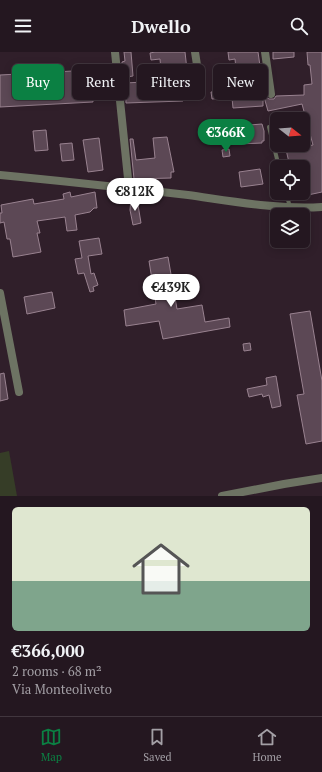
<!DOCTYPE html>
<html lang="en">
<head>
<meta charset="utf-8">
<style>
	body { margin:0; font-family:"PT Serif",serif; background:#2c2029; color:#f1f3f6; height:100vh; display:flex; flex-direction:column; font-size:15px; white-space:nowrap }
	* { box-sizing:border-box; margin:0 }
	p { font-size:13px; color:#a39fa5 }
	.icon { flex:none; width:22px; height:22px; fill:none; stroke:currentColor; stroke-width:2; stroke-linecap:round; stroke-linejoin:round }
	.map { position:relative; height:444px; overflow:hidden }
	.drawer { display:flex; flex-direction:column; background:#241720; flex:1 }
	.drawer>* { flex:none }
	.hud { position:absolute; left:12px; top:12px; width:298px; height:36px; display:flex; gap:8px }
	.needle { width:26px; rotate:107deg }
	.buttons { position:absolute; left:270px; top:60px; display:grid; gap:8px }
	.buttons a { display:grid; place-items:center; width:40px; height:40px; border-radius:6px; background:#241720; box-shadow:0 2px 10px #0003,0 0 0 1px #41363e; font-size:20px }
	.price { position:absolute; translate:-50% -34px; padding:0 9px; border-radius:14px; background:#fff; color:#222; font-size:13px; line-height:26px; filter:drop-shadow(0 1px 2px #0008) }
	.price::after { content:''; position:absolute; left:50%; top:24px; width:12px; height:9px; margin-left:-6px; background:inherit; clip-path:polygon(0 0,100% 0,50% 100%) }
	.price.active { background:#0b8043; color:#fff }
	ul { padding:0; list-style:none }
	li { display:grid; align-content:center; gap:8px; height:212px; padding:0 12px }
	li+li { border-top:1px solid #41363e }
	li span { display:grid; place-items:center; height:124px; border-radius:6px; color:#555 }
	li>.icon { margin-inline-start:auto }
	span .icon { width:72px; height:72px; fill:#fffc; stroke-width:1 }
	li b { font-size:17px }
	.chip { padding:0 14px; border-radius:6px; background:#241720; box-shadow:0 2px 10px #0003,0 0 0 1px #41363e; font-size:14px; line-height:36px }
	.chip.active { background:#0b8043; color:#fff }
	header { display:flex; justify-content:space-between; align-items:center; height:52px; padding:0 12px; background:#241720; font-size:18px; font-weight:600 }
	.menu { display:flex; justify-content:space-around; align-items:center; height:56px; border-top:1px solid #41363e; background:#241720; font-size:11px; color:#a39fa5 }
	.menu a { display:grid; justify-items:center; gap:2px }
	.menu .active { color:#0b8043 }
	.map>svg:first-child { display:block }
	.green { fill:#363d27 }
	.building { fill:#5c4855; stroke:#998290 }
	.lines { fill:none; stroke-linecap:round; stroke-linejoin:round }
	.service { stroke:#6d7363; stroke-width:4 }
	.minor { stroke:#6d7363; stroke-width:8 }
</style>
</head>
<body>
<header><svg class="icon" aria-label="menu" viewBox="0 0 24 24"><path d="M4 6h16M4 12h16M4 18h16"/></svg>Dwello<svg class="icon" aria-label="search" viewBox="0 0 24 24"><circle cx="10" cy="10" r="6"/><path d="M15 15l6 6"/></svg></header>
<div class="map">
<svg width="322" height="444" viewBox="0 0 322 444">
	<rect width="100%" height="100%" fill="#301f2a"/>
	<path class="green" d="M9,399L17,444H0V401Z"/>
	<path class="building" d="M124,0H131L133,24L127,25L126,16L122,17V10L125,9Z
		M155,0H185L187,18H180L184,46H183V49L126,51L125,31L162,29L160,7L151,8L150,1Z
		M228,0H258L260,14L236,17L235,7L229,8Z
		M273,0H294V5L273,7Z
		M307,0H322V140L303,144V115H290L285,93H294L295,96L313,93L302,52L268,59L264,45H266L269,47H274L276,44L304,43V33L312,32L310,13H308Z
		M91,18L93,50L0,55V23Z
		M225,39L226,46L212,47L211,40Z
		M258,45H263V54L233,56L232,46Z
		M262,72L264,79V89H262V91L239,92L237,74Z
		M46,78L48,98L35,99L33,79Z
		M167,85L174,120H171V126L134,127L130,87H133L136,108L155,106L153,86Z
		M99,86L103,118L88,120L83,88Z
		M72,91L74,108L62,109L60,92Z
		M229,97L230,104L223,105L222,98Z
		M260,117L263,132L241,135L239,120Z
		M70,140L71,145L95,140L97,156H94L90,160L75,163L77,178L67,179L65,165L37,169L40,181H37L41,200L13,205L10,187H7L4,170L0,171V161H2L1,153L33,147L34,152L64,147L63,142Z
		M131,146L137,147L141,171L133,173L130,158Z
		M99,186L102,202L88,204L91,222L94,221L98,233L93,235L94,239L90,240L84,221L78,222L75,207L82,206L79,189Z
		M168,205L177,257L202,253L205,270L229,266L230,275L163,287L159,269L126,274L124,258L156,252L149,209Z
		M52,240L55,256L27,262L24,245Z
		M310,259L322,329V389L306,392L297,343L304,342L290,262Z
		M250,291L251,298L244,299L243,292Z
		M4,321L8,347L0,349V322Z
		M276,324L281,354L272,356L269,343L263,345L262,342L249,345L247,337L267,333L266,326Z"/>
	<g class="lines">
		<path class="service" d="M269,75L279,115
			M286,141L290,155"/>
		<path class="minor" d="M115,0L129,136
			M195,0L201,39
			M265,0L271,42
			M0,123C63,129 126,136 188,143C231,149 279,158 322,155
			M0,241L19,340
			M222,444L284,432L322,426"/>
	</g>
</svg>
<div class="buttons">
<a><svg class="needle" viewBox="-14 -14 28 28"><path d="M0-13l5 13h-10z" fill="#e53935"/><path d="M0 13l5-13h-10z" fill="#a39fa5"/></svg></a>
<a><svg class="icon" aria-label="locate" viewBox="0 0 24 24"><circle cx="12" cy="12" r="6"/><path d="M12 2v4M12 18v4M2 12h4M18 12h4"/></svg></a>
<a><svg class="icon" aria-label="layers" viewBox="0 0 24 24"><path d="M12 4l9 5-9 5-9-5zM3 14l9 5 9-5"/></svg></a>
</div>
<b class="price active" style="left:226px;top:101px">€366K</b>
<b class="price" style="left:135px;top:160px">€812K</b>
<b class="price" style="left:171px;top:256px">€439K</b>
<div class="hud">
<a class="chip active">Buy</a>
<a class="chip">Rent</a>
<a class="chip">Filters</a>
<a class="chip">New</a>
</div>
</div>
<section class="drawer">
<ul>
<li><span style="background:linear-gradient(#dfe7d0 60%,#7fa58c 0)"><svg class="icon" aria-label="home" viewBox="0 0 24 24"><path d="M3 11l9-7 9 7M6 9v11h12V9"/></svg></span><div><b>€366,000</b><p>2 rooms · 68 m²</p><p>Via Monteoliveto</p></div></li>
</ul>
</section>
<nav class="menu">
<a class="active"><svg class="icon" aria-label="map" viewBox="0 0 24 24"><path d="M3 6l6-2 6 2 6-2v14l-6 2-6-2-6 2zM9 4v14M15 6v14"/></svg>Map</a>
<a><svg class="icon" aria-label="saved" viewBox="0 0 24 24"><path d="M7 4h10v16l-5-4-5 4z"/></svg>Saved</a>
<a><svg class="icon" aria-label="home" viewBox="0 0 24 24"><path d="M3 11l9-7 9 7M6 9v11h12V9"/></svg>Home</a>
</nav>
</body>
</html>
